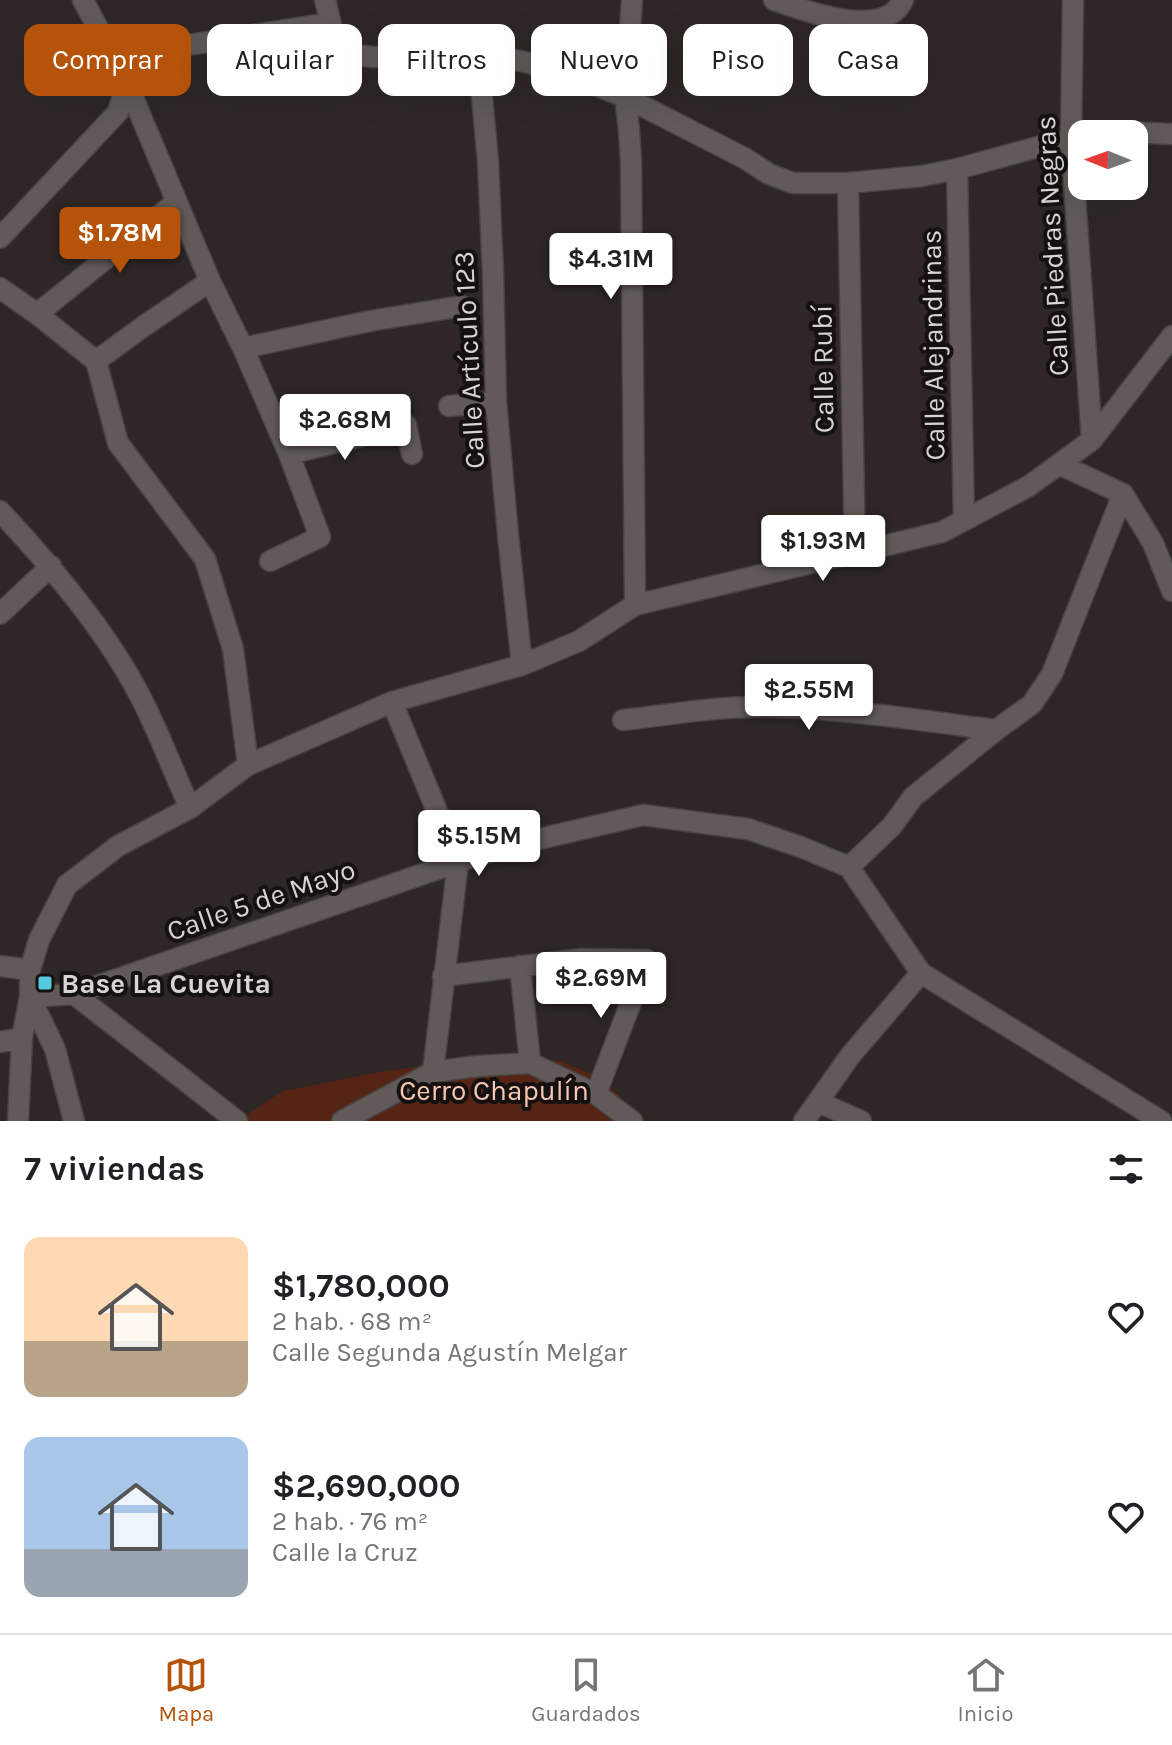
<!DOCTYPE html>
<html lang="es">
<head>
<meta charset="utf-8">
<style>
	body { margin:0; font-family:Karla,sans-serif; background:#f2f2f2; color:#202124; height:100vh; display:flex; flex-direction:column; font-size:30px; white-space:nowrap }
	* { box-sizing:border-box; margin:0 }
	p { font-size:26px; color:#757577 }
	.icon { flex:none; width:44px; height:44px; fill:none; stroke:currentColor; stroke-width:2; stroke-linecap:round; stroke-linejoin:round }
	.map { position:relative; height:1121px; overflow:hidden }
	.sheet { display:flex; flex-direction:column; background:#fff; flex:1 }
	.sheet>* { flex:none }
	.top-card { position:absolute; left:24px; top:24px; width:1124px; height:72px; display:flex; gap:16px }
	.needle { width:52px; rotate:271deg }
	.fabs { position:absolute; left:1068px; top:120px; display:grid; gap:16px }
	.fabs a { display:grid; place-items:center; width:80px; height:80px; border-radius:16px; background:#fff; box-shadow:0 8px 32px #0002; font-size:40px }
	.price { position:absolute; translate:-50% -68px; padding:0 18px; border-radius:8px; background:#fff; color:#222; font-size:26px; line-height:52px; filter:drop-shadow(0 2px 4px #0008) }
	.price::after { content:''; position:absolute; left:50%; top:48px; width:24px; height:18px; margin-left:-12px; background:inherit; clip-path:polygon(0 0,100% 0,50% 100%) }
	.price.active { background:#b45309; color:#fff }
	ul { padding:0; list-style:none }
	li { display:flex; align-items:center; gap:24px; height:200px; padding:0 24px }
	li span { display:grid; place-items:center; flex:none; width:224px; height:160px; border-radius:16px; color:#555 }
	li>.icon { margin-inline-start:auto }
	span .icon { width:96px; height:96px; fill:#fffc; stroke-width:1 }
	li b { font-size:34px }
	h2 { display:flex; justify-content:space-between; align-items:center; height:96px; padding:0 24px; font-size:34px }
	.tag { padding:0 28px; border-radius:16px; background:#fff; box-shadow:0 8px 32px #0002; font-size:28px; line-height:72px }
	.tag.active { background:#b45309; color:#fff }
	.tab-bar { display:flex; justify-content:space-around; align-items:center; height:112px; border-top:2px solid #e0e0e0; background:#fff; font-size:22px; color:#757577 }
	.tab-bar a { display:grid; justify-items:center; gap:4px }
	.tab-bar .active { color:#b45309 }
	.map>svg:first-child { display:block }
	.green { fill:#552414 }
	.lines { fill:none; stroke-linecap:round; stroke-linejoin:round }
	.street-casing { stroke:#484342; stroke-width:23 }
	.street { stroke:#615a58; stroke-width:20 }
	.poi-dot { fill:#57c9e1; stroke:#141110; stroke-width:3 }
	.labels { text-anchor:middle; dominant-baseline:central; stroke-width:8; stroke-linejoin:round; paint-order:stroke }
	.street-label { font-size:28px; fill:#d8d4d2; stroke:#141110 }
	.poi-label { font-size:28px; font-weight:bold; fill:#d8d4d2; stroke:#141110; text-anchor:start }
	.park-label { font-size:28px; fill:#f9c6b6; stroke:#141110 }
</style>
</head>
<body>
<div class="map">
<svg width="1172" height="1121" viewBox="0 0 1172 1121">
	<rect width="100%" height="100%" fill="#2e2725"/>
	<path class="green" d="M483,1057L559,1061L597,1076L647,1121H238L283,1091L374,1073Z"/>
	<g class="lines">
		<defs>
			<path id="street" d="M83,0L127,83L210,281L243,348L289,454L320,537L270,561
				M325,0L334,36L342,48L355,55L373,57L478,53L521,61L562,72L625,97L746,159L769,174L793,183H848L922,176L957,169L1071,138L1082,137
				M632,0L625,97L629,130L631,162L635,605
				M774,0C805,11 885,41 903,0
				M1073,0L1071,138L1092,440
				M478,53L488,162L493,273L496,402L508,535L522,665
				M1106,134L1127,132L1172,134
				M957,169L964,520
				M848,183L855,554
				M0,238L118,112L127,83L188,45L330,23
				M0,288L37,314L96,361L118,443L205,559L233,649L248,765
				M37,314L176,202
				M243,348L370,321L462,306
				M96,361L144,326L210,281
				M449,406L496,402
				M289,454L406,425L412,454
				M1059,464L1123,494L1153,543L1172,591
				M0,511C50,565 106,630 140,696C159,732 173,771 190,808
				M0,614L51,566
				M392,702L458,862L433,1072
				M623,720C669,715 717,706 763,707C841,708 919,720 996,730
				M849,867L892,826L913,797L996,730L1032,704L1052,674L1123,494
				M0,966L30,970
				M520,966L530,1063
				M443,976L581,959L647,960L596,1094
				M74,994L237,1121
				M30,997L74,994L458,862L513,845L643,815L748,829L801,847L849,867L921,973L1161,1121
				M30,997L55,1049L74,1121
				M0,1042L22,1038
				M818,1102L861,1121
				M18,1121L22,1038L30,997V970L39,940L67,885L118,846L190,808L248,765L392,702L522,665L579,641L635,605L942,532L1029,486L1092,440L1172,336
				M342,1121L433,1072L478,1066L530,1063L596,1094L632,1121
				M804,1121L850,1056L921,973"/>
		</defs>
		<use href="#street" class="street-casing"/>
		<use href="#street" class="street"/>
	</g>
	<rect class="poi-dot" x="37" y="975" width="16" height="16" rx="4"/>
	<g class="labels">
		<g class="street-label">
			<text transform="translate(1052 246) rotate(-93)">Calle Piedras Negras</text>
			<text transform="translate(933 345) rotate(-91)">Calle Alejandrinas</text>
			<text transform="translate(469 360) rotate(-93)">Calle Artículo 123</text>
			<text transform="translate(823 369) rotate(-91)">Calle Rubí</text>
			<text transform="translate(261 900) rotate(-19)">Calle 5 de Mayo</text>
		</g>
		<g class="poi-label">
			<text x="61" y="983">Base La Cuevita</text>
		</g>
		<g class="park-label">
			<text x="494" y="1090">Cerro Chapulín</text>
		</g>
	</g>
</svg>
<div class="fabs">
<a><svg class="needle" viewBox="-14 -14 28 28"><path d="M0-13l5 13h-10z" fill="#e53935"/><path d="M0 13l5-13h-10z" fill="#757577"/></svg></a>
</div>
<b class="price active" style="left:120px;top:275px">$1.78M</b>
<b class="price" style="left:611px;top:301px">$4.31M</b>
<b class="price" style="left:345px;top:462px">$2.68M</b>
<b class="price" style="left:823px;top:583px">$1.93M</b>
<b class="price" style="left:809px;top:732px">$2.55M</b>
<b class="price" style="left:479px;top:878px">$5.15M</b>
<b class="price" style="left:601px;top:1020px">$2.69M</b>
<div class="top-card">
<a class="tag active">Comprar</a>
<a class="tag">Alquilar</a>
<a class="tag">Filtros</a>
<a class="tag">Nuevo</a>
<a class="tag">Piso</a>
<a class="tag">Casa</a>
</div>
</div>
<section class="sheet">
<h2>7 viviendas<svg class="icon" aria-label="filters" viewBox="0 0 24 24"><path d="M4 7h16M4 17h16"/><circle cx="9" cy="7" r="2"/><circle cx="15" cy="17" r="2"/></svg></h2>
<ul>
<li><span style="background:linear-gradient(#ffd9b3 65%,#b9a48a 0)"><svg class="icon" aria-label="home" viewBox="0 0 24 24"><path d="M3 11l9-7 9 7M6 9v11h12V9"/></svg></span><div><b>$1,780,000</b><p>2 hab. · 68 m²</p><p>Calle Segunda Agustín Melgar</p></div><svg class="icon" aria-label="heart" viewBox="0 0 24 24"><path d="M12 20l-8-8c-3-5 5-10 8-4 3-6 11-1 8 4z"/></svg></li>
<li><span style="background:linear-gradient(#a9c7e8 70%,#9aa5b1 0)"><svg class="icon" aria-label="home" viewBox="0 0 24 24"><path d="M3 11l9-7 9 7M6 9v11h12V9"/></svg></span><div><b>$2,690,000</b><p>2 hab. · 76 m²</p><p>Calle la Cruz</p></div><svg class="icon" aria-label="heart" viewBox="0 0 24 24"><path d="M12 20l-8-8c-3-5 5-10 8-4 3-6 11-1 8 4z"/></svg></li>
</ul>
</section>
<nav class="tab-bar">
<a class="active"><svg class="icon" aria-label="map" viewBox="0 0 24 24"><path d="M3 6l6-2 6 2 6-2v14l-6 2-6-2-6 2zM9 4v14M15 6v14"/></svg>Mapa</a>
<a><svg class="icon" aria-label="saved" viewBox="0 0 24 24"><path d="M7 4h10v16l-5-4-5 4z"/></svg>Guardados</a>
<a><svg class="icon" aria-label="home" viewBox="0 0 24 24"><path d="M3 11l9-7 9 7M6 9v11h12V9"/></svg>Inicio</a>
</nav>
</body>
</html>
